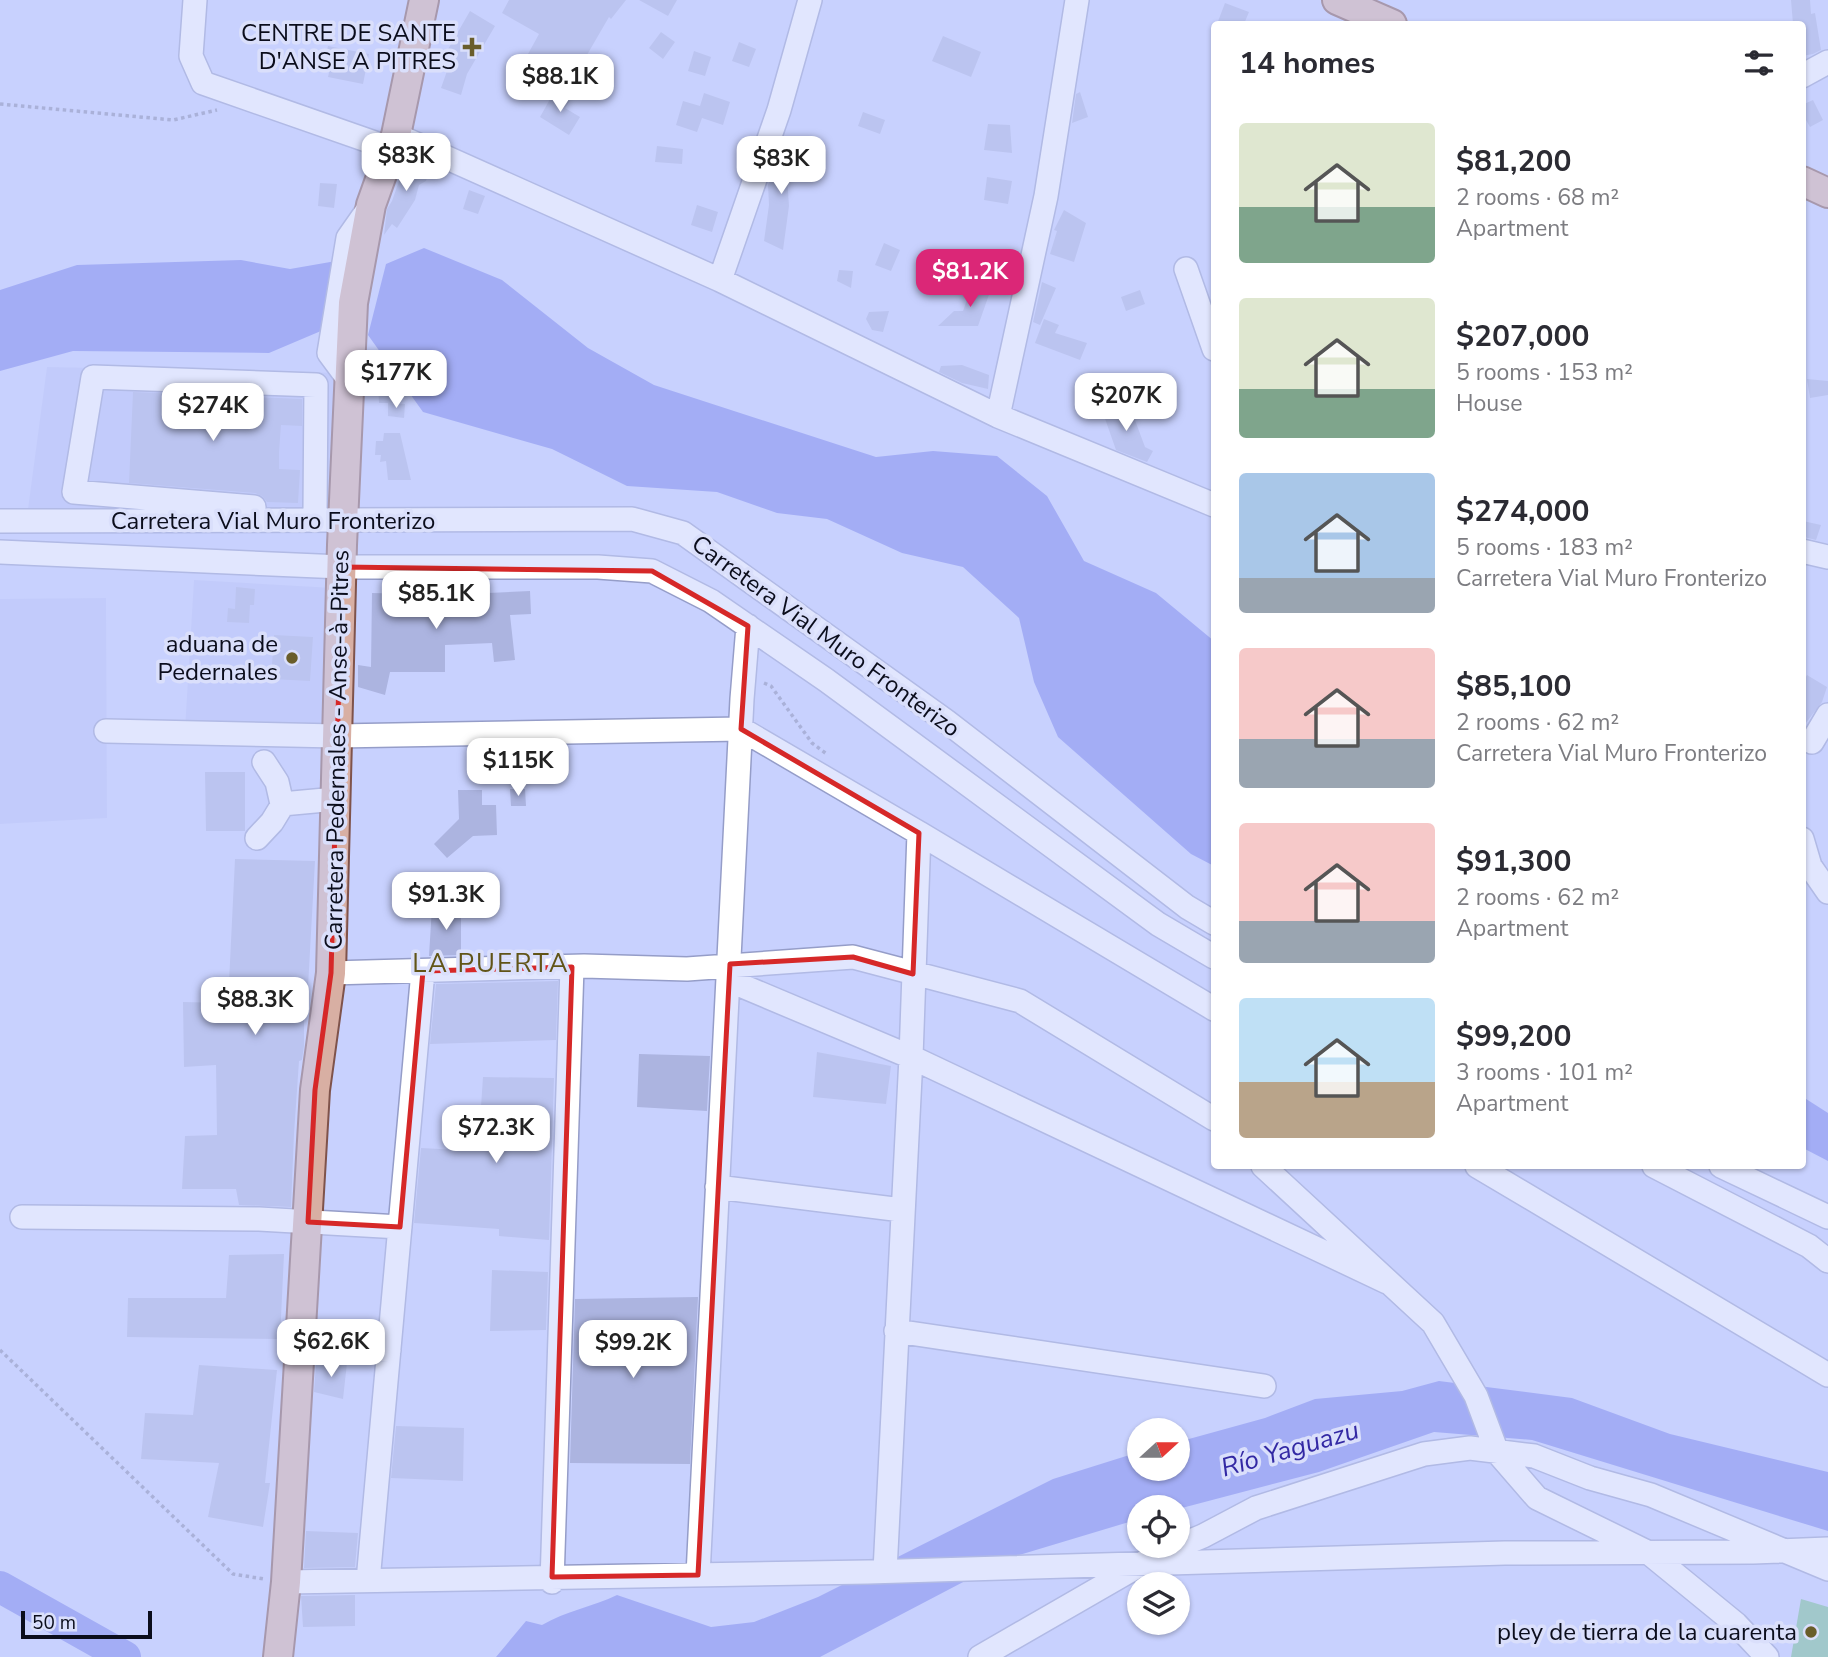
<!DOCTYPE html>
<html lang="en">
<head>
<meta charset="utf-8">
<style>
	body { margin:0; font-family:"Nunito Sans",sans-serif; background:#f7f7f7; color:#2b2b33; height:100vh; display:flex; flex-direction:column; font-size:26px; white-space:nowrap }
	* { box-sizing:border-box; margin:0 }
	p { font-size:23px; color:#7c7c81 }
	.icon { flex:none; width:38px; height:38px; fill:none; stroke:currentColor; stroke-width:2; stroke-linecap:round; stroke-linejoin:round }
	.map { position:relative; flex:1; overflow:hidden }
	.side { position:absolute; left:1211px; top:21px; width:595px; height:1148px; display:flex; flex-direction:column; background:#fff; border-radius:7px; box-shadow:0 2px 5px #0004 }
	.side>* { flex:none }
	.needle { width:46px; rotate:69deg }
	.fabs { position:absolute; left:1127px; top:1418px; display:grid; gap:14px }
	.fabs a { display:grid; place-items:center; width:63px; height:63px; border-radius:50%; background:#fff; box-shadow:0 2px 5px #0004; font-size:35px }
	.scale { position:absolute; left:21px; bottom:18px; width:131px; box-sizing:border-box; padding-left:7px; border:4px solid #0b0d1c; border-top:0; font-size:19px; line-height:24px; white-space:nowrap; color:#0b0d1c; -webkit-text-stroke:5px #dadffb; paint-order:stroke }
	.price { position:absolute; translate:-50% -60px; padding:0 16px; border-radius:14px; background:#fff; color:#222; font-size:23px; line-height:46px; filter:drop-shadow(0 2px 4px #0008) }
	.price::after { content:''; position:absolute; left:50%; top:42px; width:21px; height:16px; margin-left:-10px; background:inherit; clip-path:polygon(0 0,100% 0,50% 100%) }
	.price.active { background:#db2777; color:#fff }
	ul { padding:0; list-style:none }
	li { display:flex; align-items:center; gap:21px; height:175px; padding:0 28px }
	li span { display:grid; place-items:center; flex:none; width:196px; height:140px; border-radius:7px; color:#555 }
	li>.icon { margin-inline-start:auto }
	span .icon { width:84px; height:84px; fill:#fffc; stroke-width:1 }
	li b { font-size:30px }
	h2 { display:flex; justify-content:space-between; align-items:center; height:84px; padding:0 28px; font-size:30px }
	.map>svg:first-child { display:block }
	.built { fill:#bbc4f8 }
	.green { fill:#71bc8f }
	.water { fill:#7782ec }
	.lines { fill:none; stroke-linecap:round; stroke-linejoin:round }
	.river { stroke:#7782ec; stroke-width:32 }
	.building { fill:#acb4e0 }
	.minor-casing { stroke:#959dc8; stroke-width:26 }
	.major-casing { stroke:#7f534b; stroke-width:32 }
	.path { stroke:#858bae; stroke-width:3.5; stroke-dasharray:3.5 3.5; stroke-linecap:butt }
	.minor { stroke:#fff; stroke-width:23 }
	.major { stroke:#d8afa3; stroke-width:28 }
	.marked { fill:none; stroke:#d62828; stroke-width:5; stroke-linejoin:round }
	.poi-dot { fill:#695d2a; stroke:#dadffb; stroke-width:2.5 }
	.labels { text-anchor:middle; dominant-baseline:central; stroke-width:7; stroke-linejoin:round; paint-order:stroke }
	.poi-label { font-size:24px; fill:#0b0d1c; stroke:#dadffb; text-anchor:end }
	.street-label { font-size:24px; fill:#0b0d1c; stroke:#dadffb }
	.neighbourhood-label { font-size:26px; letter-spacing:2px; fill:#615417; stroke:#dadffb }
	.water-label { font-size:26px; font-style:italic; fill:#3329a4; stroke:#dadffb }
</style>
</head>
<body>
<div class="map">
<svg width="1828" height="1657" viewBox="0 0 1828 1657">
	<rect width="100%" height="100%" fill="#c8d1fe"/>
	<path class="built" d="M47,367L344,373L335,529L28,509Z
		M194,580L334,588L324,729H185Z
		M106,598L107,818L0,824V599Z"/>
	<path class="green" d="M1801,1599L1828,1607V1657H1791Z"/>
	<path class="water" d="M424,248L502,280L588,348L654,385L876,457L933,451L997,456L1047,496L1084,561L1156,593L1214,641V866L1191,854L1058,737L1034,682L1019,618L963,567L902,553L827,519L777,513L717,492L627,486L552,449L423,412L368,335L386,264Z
		M241,260L290,269L336,261L328,328L269,353L73,351L0,371V290L77,265Z
		M1803,1097L1828,1113V1161L1803,1148Z
		M1439,1381L1572,1398L1670,1434L1828,1472V1531L1532,1440L1434,1432L1319,1472L1178,1509V1507H1139V1519L1009,1558L820,1657H496L526,1621L542,1625C566,1611 592,1607 617,1595L711,1627L754,1622L818,1597L1053,1479L1139,1452V1468H1178V1442L1265,1418L1315,1399L1402,1391Z"/>
	<g class="lines">
		<path class="river" d="M0,1587L125,1657"/>
	</g>
	<path class="building" d="M509,0H626L611,19L609,17L573,79L528,54L539,34L502,13Z
		M639,0H677L668,16Z
		M1791,0H1810L1811,14L1815,13L1821,50L1813,54L1802,56V24H1793Z
		M1225,3L1249,12L1244,24H1217Z
		M470,11L495,26L467,74L461,95L441,88L453,54L447,51Z
		M661,32L675,42L663,59L649,48Z
		M943,36L981,52L971,77L932,61Z
		M739,42L756,49L749,67L732,61Z
		M328,46L369,54L363,84L328,77L331,64L324,62Z
		M694,51L711,57L705,76L688,71Z
		M554,92L570,101L565,108L580,117L569,135L540,117Z
		M1080,92L1088,117L1072,123L1076,94Z
		M704,93L730,102L723,125L702,118L697,132L676,125L683,101L700,106Z
		M1813,100L1823,120L1810,127L1802,113V105Z
		M863,112L885,120L880,134L858,126Z
		M988,124L1010,125L1012,153L984,150Z
		M657,146L683,149L682,164L655,162Z
		M780,149L809,154L807,168L795,166L793,177L787,176L789,206L783,250L764,241L769,205L768,185L775,165H777Z
		M406,161L430,168L426,181L419,185L415,200L397,228L392,224L384,235L387,209L392,201Z
		M987,177L1012,181L1008,204L984,200Z
		M320,183L337,184L334,208L318,206Z
		M469,190L485,196L478,214L463,209Z
		M697,205L718,212L712,232L691,225Z
		M1064,210L1086,223L1074,262L1050,254L1057,231L1054,230Z
		M884,243L900,250L891,271L875,265Z
		M839,270L853,271L851,288L837,281Z
		M1042,282L1056,288L1040,325L1033,322Z
		M973,283L991,289L978,326H938L954,311H963Z
		M1140,290L1145,304L1126,311L1121,297Z
		M889,311L883,332L872,330L866,319L869,312Z
		M1044,319L1059,325L1055,333L1087,343L1080,360L1035,343Z
		M962,365L989,375L988,389L962,383L939,372L941,366Z
		M1807,379L1828,381V395L1810,398Z
		M1105,382L1108,405L1090,407L1088,383Z
		M393,385V403H379L378,386Z
		M133,392L302,399V426L281,425L279,452V469L300,470L298,503L267,502L262,496L255,493L129,483Z
		M388,403L405,404L404,418L388,416Z
		M1129,404L1145,447L1153,451L1147,462L1116,450L1103,413Z
		M384,433H400L411,480H388L386,461L380,462L381,455H375L376,441H383Z
		M1803,521L1821,525L1816,540L1804,537Z
		M236,587L255,589L254,605H250L249,623L227,622L228,608L235,609Z
		M530,591L531,614L510,615L515,660L494,662L492,643L445,645V672H390L385,695L358,687V665L371,667L372,593L445,595Z
		M274,635L313,637L310,681L271,679Z
		M1807,675L1827,687L1822,702L1802,728V684Z
		M205,772H245V831H206Z
		M510,789H525L526,806H511Z
		M458,790H482V805H496L497,835L473,836L447,858L434,844L459,819Z
		M235,859L315,861L307,1005H304V1046L302,1060L299,1061L294,1134L291,1207L239,1205L236,1189H182L185,1136L217,1135L216,1065L184,1067L183,1002L228,1003Z
		M432,907H461V955L429,956Z
		M558,981L556,1040L430,1044L436,984Z
		M817,1052L891,1066L886,1104L813,1097Z
		M639,1054L710,1056L707,1111L637,1107Z
		M483,1077L554,1078L549,1240L499,1236V1229L414,1223L421,1148L478,1151Z
		M284,1254L280,1339L127,1337L128,1298H226L229,1255Z
		M492,1270L548,1272L546,1330L490,1331Z
		M698,1297L690,1464L570,1463L575,1299Z
		M316,1363H347L343,1399L314,1392Z
		M199,1365L277,1370L265,1483H270L263,1527L208,1517L219,1463L141,1459L145,1413L193,1415Z
		M396,1426L464,1428L463,1481L391,1478Z
		M306,1531L358,1533L355,1567L304,1568Z
		M355,1595V1626L303,1627L301,1596Z"/>
	<g class="lines">
		<defs>
			<path id="minor" d="M195,0L191,56L203,83L392,149
				M1802,76L1828,62
				M396,135L720,280L998,416L1214,505
				M1186,269L1214,349
				M720,280L779,110L810,0
				M349,380L329,353L348,238L369,208
				M998,416L1046,196L1077,0
				M254,507L74,492L93,377L316,385L315,513
				M0,521L632,519L683,533L946,721L1187,907L1214,923
				M1802,551L1828,557
				M0,552L342,567H598L652,571L711,601L826,680L1158,924L1214,957
				M106,731L337,736L741,729L919,833L911,1057L885,1571
				M1812,742L1828,715
				M264,762L277,782L282,804L336,799
				M919,833L1214,1009
				M257,838L272,822L283,804
				M1802,839L1810,866L1828,892
				M331,973L584,966L687,969L853,957L1020,1001L1214,1119
				M728,980L911,1057L1387,1282
				M1263,1166L1433,1323L1476,1396L1497,1452L1537,1498L1649,1553L1736,1624L1767,1657
				M1477,1166L1828,1375
				M1654,1166L1809,1246L1828,1261
				M1721,1166L1828,1217
				M717,1187L902,1210
				M22,1217L259,1219L400,1227
				M896,1331L1264,1386
				M300,1347L389,1350
				M698,1575L742,699L748,626
				M368,1581L423,971
				M286,1582L868,1572L1505,1553L1753,1552L1828,1549
				M552,1582L572,967
				M980,1657L1157,1555L1203,1536L1256,1508L1424,1454L1470,1448L1534,1456L1590,1478L1651,1495L1828,1569"/>
			<path id="major" d="M1337,0L1392,24
				M1802,181L1828,193
				M278,1657L286,1582L315,1090L331,973L342,545L353,303L371,205L396,135L424,0"/>
		</defs>
		<use href="#minor" class="minor-casing"/>
		<use href="#major" class="major-casing"/>
		<path class="path" d="M0,104L173,120L217,110
			M764,683L771,686L812,743L828,755
			M0,1350L233,1574L264,1579"/>
		<use href="#minor" class="minor"/>
		<use href="#major" class="major"/>
	</g>
	<path d="M0 0H1828V1657H0ZM342,567L652,571L748,626L741,729L919,833L913,974L853,957L730,964L698,1575L552,1577L572,967L423,971L400,1227L308,1222L315,1090L331,973Z" fill="#c8d1fe" fill-opacity=".55" fill-rule="evenodd"/>
	<path class="marked" d="M342,567L652,571L748,626L741,729L919,833L913,974L853,957L730,964L698,1575L552,1577L572,967L423,971L400,1227L308,1222L315,1090L331,973Z"/>
	<g class="poi-dot">
		<path d="M468.5 36.5h7v7h7v7h-7v7h-7v-7h-7v-7h7z"/>
		<circle cx="292" cy="658" r="7"/>
		<circle cx="1811" cy="1632" r="7"/>
	</g>
	<g class="labels">
		<g class="poi-label">
			<text x="456" y="33">CENTRE DE SANTE<tspan x="456" dy="28">D'ANSE A PITRES</tspan></text>
			<text x="278" y="644">aduana de<tspan x="278" dy="28">Pedernales</tspan></text>
			<text x="1797" y="1632">pley de tierra de la cuarenta</text>
		</g>
		<g class="street-label">
			<text x="273" y="521">Carretera Vial Muro Fronterizo</text>
			<text transform="translate(826 636) rotate(36)">Carretera Vial Muro Fronterizo</text>
			<text transform="translate(337 750) rotate(-89)">Carretera Pedernales - Anse-à-Pitres</text>
		</g>
		<g class="neighbourhood-label">
			<text x="491" y="963">LA PUERTA</text>
		</g>
		<g class="water-label">
			<text transform="translate(1290 1449) rotate(-16)">Río Yaguazu</text>
		</g>
	</g>
</svg>
<div class="fabs">
<a><svg class="needle" viewBox="-14 -14 28 28"><path d="M0-13l5 13h-10z" fill="#e53935"/><path d="M0 13l5-13h-10z" fill="#7c7c81"/></svg></a>
<a><svg class="icon" aria-label="locate" viewBox="0 0 24 24"><circle cx="12" cy="12" r="6"/><path d="M12 2v4M12 18v4M2 12h4M18 12h4"/></svg></a>
<a><svg class="icon" aria-label="layers" viewBox="0 0 24 24"><path d="M12 4l9 5-9 5-9-5zM3 14l9 5 9-5"/></svg></a>
</div>
<div class="scale">50 m</div>
<b class="price" style="left:560px;top:114px">$88.1K</b>
<b class="price" style="left:406px;top:193px">$83K</b>
<b class="price" style="left:781px;top:196px">$83K</b>
<b class="price active" style="left:970px;top:309px">$81.2K</b>
<b class="price" style="left:396px;top:410px">$177K</b>
<b class="price" style="left:1126px;top:433px">$207K</b>
<b class="price" style="left:213px;top:443px">$274K</b>
<b class="price" style="left:436px;top:631px">$85.1K</b>
<b class="price" style="left:518px;top:798px">$115K</b>
<b class="price" style="left:446px;top:932px">$91.3K</b>
<b class="price" style="left:255px;top:1037px">$88.3K</b>
<b class="price" style="left:496px;top:1165px">$72.3K</b>
<b class="price" style="left:331px;top:1379px">$62.6K</b>
<b class="price" style="left:633px;top:1380px">$99.2K</b>
<section class="side">
<h2>14 homes<svg class="icon" aria-label="filters" viewBox="0 0 24 24"><path d="M4 7h16M4 17h16"/><circle cx="9" cy="7" r="2"/><circle cx="15" cy="17" r="2"/></svg></h2>
<ul>
<li><span style="background:linear-gradient(#dfe7d0 60%,#7fa58c 0)"><svg class="icon" aria-label="home" viewBox="0 0 24 24"><path d="M3 11l9-7 9 7M6 9v11h12V9"/></svg></span><div><b>$81,200</b><p>2 rooms · 68 m²</p><p>Apartment</p></div></li>
<li><span style="background:linear-gradient(#dfe7d0 65%,#7fa58c 0)"><svg class="icon" aria-label="home" viewBox="0 0 24 24"><path d="M3 11l9-7 9 7M6 9v11h12V9"/></svg></span><div><b>$207,000</b><p>5 rooms · 153 m²</p><p>House</p></div></li>
<li><span style="background:linear-gradient(#a9c7e8 75%,#9aa5b1 0)"><svg class="icon" aria-label="home" viewBox="0 0 24 24"><path d="M3 11l9-7 9 7M6 9v11h12V9"/></svg></span><div><b>$274,000</b><p>5 rooms · 183 m²</p><p>Carretera Vial Muro Fronterizo</p></div></li>
<li><span style="background:linear-gradient(#f6c9c9 65%,#9aa5b1 0)"><svg class="icon" aria-label="home" viewBox="0 0 24 24"><path d="M3 11l9-7 9 7M6 9v11h12V9"/></svg></span><div><b>$85,100</b><p>2 rooms · 62 m²</p><p>Carretera Vial Muro Fronterizo</p></div></li>
<li><span style="background:linear-gradient(#f6c9c9 70%,#9aa5b1 0)"><svg class="icon" aria-label="home" viewBox="0 0 24 24"><path d="M3 11l9-7 9 7M6 9v11h12V9"/></svg></span><div><b>$91,300</b><p>2 rooms · 62 m²</p><p>Apartment</p></div></li>
<li><span style="background:linear-gradient(#bfe0f5 60%,#b9a48a 0)"><svg class="icon" aria-label="home" viewBox="0 0 24 24"><path d="M3 11l9-7 9 7M6 9v11h12V9"/></svg></span><div><b>$99,200</b><p>3 rooms · 101 m²</p><p>Apartment</p></div></li>
</ul>
</section>
</div>
</body>
</html>
